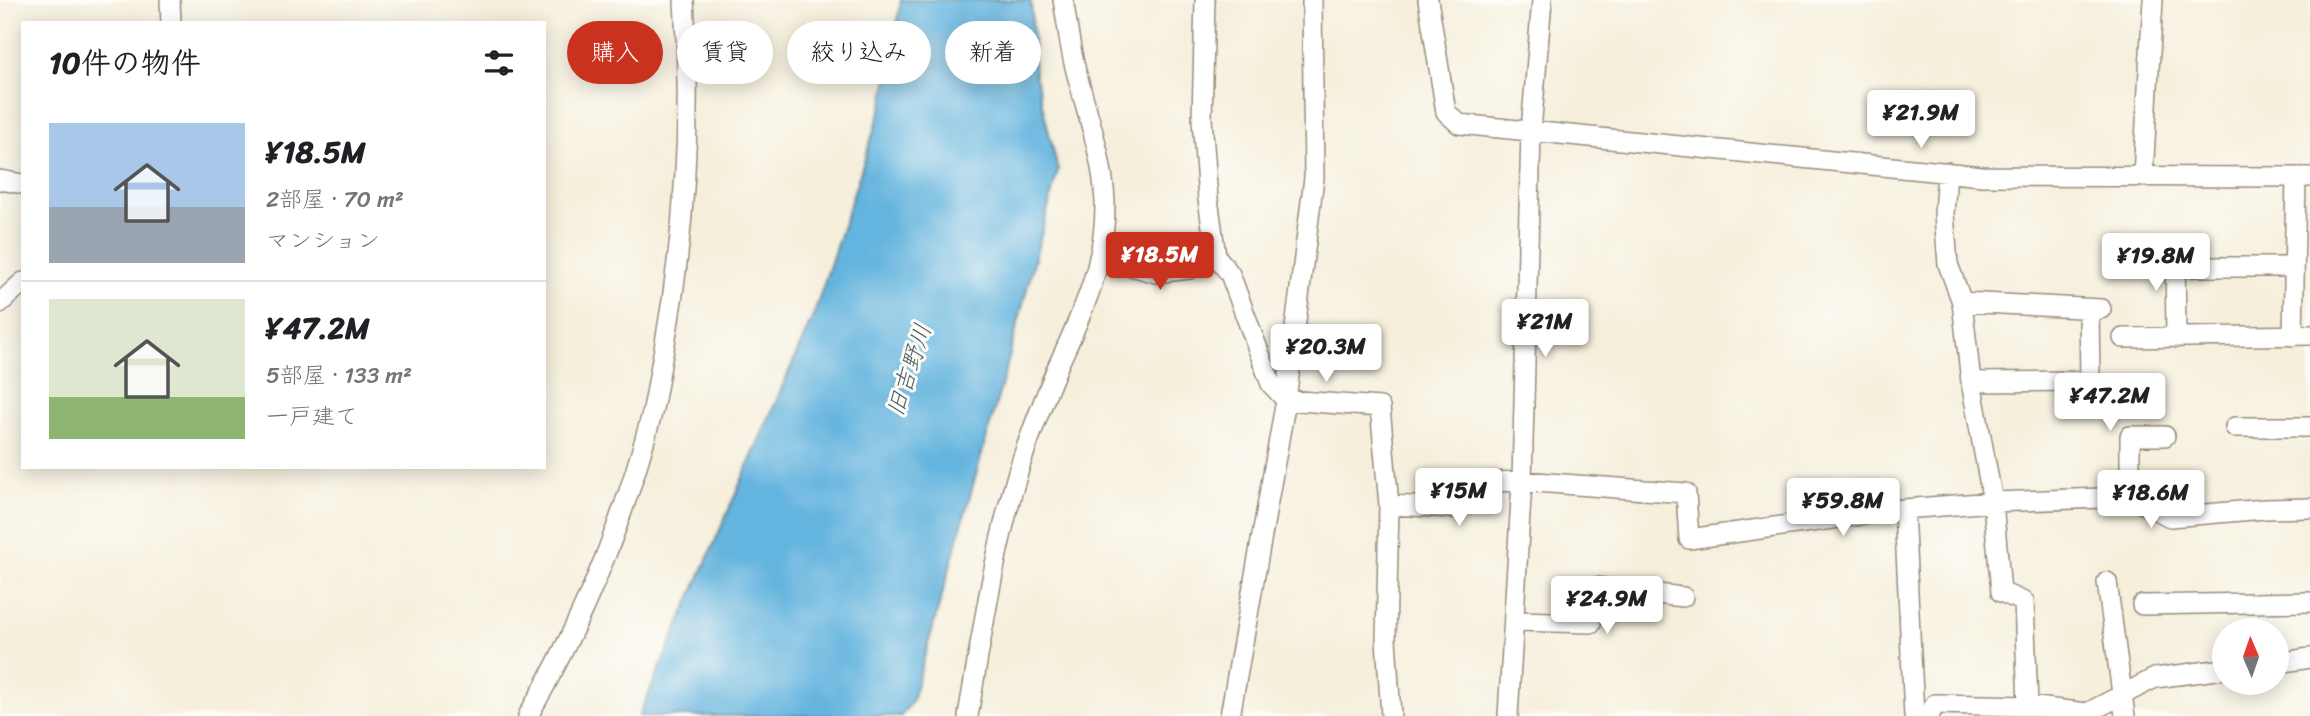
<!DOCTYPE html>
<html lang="ja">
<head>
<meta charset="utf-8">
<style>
	body { margin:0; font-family:Sriracha,"Klee One",sans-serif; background:#f6f6f6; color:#202124; height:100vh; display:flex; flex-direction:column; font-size:26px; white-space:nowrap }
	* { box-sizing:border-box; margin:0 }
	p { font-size:23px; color:#757577 }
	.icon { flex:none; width:38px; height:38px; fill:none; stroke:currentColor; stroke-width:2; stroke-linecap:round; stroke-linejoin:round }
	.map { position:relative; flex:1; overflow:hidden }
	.side { position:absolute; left:21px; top:21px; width:525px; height:448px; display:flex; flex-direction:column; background:#fff; border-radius:0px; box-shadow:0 4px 18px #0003 }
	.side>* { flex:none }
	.banner { position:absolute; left:567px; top:21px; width:665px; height:63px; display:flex; gap:14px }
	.needle { width:46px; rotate:358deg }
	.controls { position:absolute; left:2212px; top:618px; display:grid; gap:14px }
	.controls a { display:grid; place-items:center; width:77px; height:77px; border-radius:50%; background:#fff; box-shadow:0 4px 18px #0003; font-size:35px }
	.price { position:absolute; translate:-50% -60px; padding:0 16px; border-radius:7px; background:#fff; color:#222; font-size:23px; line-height:46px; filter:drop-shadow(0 2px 4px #0008) }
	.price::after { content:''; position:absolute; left:50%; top:42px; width:21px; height:16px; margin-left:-10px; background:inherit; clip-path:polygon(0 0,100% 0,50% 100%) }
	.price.selected { background:#c8321e; color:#fff }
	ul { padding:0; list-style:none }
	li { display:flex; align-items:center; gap:21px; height:175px; padding:0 28px }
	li+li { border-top:2px solid #e0e0e0 }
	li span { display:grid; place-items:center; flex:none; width:196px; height:140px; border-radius:0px; color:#555 }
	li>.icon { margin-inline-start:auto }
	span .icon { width:84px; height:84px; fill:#fffc; stroke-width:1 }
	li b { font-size:30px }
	h2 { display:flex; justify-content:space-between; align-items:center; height:84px; padding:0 28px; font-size:30px }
	.pill { padding:0 24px; border-radius:32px; background:#fff; box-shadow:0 4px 18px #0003; font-size:24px; line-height:63px }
	.pill.selected { background:#c8321e; color:#fff }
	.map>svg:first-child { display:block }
	.water { fill:#63b4de; stroke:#4f6f7e; stroke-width:2 }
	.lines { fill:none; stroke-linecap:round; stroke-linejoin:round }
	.minor-casing { stroke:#988c7d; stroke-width:22 }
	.minor { stroke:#fff; stroke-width:19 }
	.labels { text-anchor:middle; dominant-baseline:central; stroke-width:6; stroke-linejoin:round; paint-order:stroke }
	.water-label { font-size:24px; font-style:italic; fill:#495a61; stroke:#fdfcf7 }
</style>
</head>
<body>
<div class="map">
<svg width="2310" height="716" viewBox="0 0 2310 716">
	<rect width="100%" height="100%" fill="#fdfcf7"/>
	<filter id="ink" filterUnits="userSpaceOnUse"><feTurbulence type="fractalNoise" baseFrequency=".0143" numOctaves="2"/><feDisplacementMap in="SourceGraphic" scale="14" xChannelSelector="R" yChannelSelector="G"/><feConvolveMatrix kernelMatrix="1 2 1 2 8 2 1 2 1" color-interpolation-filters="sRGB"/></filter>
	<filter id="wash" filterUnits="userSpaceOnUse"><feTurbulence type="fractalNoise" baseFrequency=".00686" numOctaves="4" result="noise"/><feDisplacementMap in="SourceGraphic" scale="28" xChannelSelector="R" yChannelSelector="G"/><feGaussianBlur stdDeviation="1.57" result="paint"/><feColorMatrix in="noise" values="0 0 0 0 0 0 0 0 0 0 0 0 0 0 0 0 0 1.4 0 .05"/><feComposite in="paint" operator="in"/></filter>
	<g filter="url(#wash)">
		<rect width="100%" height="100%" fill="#f5efdc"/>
		<path class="water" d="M901,0H1031L1035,75L1058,170L1007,365L912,701L901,716H639L814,314L884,100Z"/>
	</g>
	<g filter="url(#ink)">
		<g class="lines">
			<defs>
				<path id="minor" d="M170,0L171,23
					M1205,0L1202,119L1208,199L1216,256L1230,274L1271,384L1286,400L1380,407L1389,505L1386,639L1391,716
					M1428,0L1446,112L1459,124L1982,176L2310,177
					M1947,172L1944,214L1948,264L1962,302L1971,382L1993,502L2001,592L2024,602L2028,706
					M2143,176L2153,0
					M0,180L23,184
					M2175,248L2176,338
					M1099,257L1156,273L1189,269L1216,256
					M2175,267H2294
					M1962,302L2101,309
					M0,303L23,282
					M2293,336L2296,177
					M2123,338L2310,335
					M1971,382L2090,381L2089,309
					M2235,427H2310
					M2130,497V436H2165
					M1389,505L1456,508L1487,482L1522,481L1686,493L1689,539L1904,509L1993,502L2130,497L2170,517L2265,509L2310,508
					M1904,509L1914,716
					M2107,582L2125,716
					M2142,605L2310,602
					M1514,621L1591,623L1595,587L1683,597
					M2277,663L2310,658
					M528,716C581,624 624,520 651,417C657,395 659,372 664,349C685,234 692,117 684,0
					M968,716C982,634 994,552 1018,472C1029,437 1043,402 1057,368C1082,313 1106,265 1105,202C1103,154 1085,109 1074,63C1069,42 1067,21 1063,0
					M1230,716L1286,400L1314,178L1312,0
					M1508,716L1522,481L1531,131L1542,0
					M1929,716L1935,704L2028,706L2087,713L2155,678L2224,669"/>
			</defs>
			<use href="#minor" class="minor-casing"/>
			<use href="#minor" class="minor"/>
		</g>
	</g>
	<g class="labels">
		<g class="water-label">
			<text transform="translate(909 370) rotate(-72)">旧吉野川</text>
		</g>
	</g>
</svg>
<div class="controls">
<a><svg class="needle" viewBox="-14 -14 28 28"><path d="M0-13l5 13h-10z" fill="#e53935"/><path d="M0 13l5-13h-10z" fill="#757577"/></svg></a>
</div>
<b class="price" style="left:1921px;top:150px">¥21.9M</b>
<b class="price selected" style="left:1160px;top:292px">¥18.5M</b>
<b class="price" style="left:2156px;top:293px">¥19.8M</b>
<b class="price" style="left:1545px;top:359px">¥21M</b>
<b class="price" style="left:1326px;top:384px">¥20.3M</b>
<b class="price" style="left:2110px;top:433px">¥47.2M</b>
<b class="price" style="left:1459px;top:528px">¥15M</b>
<b class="price" style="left:2151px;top:530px">¥18.6M</b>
<b class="price" style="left:1843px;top:538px">¥59.8M</b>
<b class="price" style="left:1607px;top:636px">¥24.9M</b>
<div class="banner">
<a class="pill selected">購入</a>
<a class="pill">賃貸</a>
<a class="pill">絞り込み</a>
<a class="pill">新着</a>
</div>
<section class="side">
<h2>10件の物件<svg class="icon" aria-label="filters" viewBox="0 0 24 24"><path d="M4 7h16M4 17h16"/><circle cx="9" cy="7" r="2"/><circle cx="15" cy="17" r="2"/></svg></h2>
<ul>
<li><span style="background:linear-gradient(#a9c7e8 60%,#9aa5b1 0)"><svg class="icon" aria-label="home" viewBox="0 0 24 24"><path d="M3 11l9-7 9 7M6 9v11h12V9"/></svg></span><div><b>¥18.5M</b><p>2部屋 · 70 m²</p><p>マンション</p></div></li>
<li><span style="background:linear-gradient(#dfe7d0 70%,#8fb573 0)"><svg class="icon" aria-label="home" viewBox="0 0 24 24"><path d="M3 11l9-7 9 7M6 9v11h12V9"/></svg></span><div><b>¥47.2M</b><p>5部屋 · 133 m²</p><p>一戸建て</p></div></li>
</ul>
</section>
</div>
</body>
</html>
